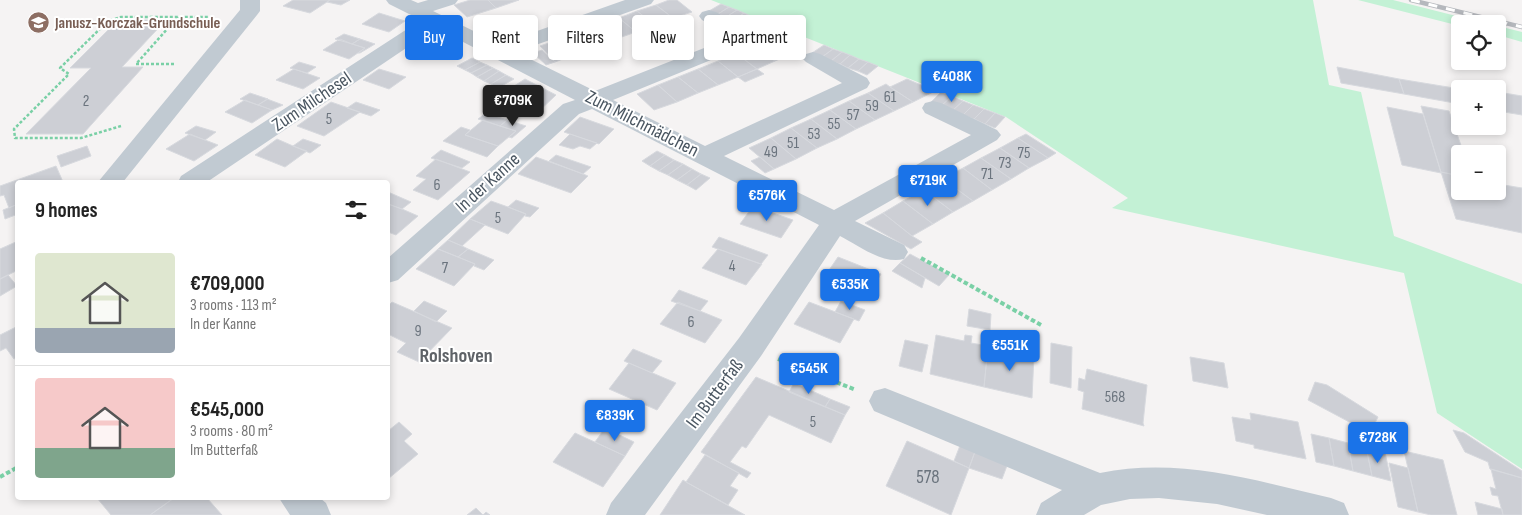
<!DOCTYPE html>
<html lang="en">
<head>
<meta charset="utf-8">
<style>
	body { margin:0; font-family:"Sofia Sans Condensed",sans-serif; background:#f2f2f2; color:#222; height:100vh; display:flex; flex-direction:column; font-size:19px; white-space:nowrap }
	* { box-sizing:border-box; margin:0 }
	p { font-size:16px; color:#767676 }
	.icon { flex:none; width:28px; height:28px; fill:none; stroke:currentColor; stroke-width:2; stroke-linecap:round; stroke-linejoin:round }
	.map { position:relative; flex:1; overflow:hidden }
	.side { position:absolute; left:15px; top:180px; width:375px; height:320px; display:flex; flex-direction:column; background:#fff; border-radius:5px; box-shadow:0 2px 8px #0003 }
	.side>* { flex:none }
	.guide { position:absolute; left:405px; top:15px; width:475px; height:45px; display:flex; gap:10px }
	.controls { position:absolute; left:1451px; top:15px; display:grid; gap:10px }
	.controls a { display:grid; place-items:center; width:55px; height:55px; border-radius:5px; background:#fff; box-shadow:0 2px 8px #0003; font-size:25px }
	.price { position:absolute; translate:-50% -42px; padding:0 11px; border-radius:5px; background:#1a73e8; color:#fff; font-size:16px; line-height:32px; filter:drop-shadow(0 1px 2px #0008) }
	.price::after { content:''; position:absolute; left:50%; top:30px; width:15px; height:11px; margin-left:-8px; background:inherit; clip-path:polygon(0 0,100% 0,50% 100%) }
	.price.current { background:#222; color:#fff }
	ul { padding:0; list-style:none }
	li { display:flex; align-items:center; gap:15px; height:125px; padding:0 20px }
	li+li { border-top:1px solid #e0e0e0 }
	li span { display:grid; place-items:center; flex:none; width:140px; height:100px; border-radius:5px; color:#555 }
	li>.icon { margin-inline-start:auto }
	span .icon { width:60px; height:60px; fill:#fffc; stroke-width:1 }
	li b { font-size:21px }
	h2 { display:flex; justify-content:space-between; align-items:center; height:60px; padding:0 20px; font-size:21px }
	.chip { padding:0 18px; border-radius:5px; background:#fff; box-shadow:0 2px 8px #0003; font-size:18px; line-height:45px }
	.chip.current { background:#1a73e8; color:#fff }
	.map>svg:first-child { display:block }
	.green { fill:#c3f1d5 }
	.building { fill:#cdcfd5; stroke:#d7d9de }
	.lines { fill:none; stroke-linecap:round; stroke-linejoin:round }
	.path-far1 { stroke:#7ad0a6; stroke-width:2.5; stroke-dasharray:3 2; stroke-linecap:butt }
	.path { stroke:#7ad0a6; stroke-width:4; stroke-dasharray:4.5 2.5; stroke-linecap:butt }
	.minor { fill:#c1cad2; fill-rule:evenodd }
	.rail-casing { stroke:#b5b8bd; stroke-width:4.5 }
	.rail { stroke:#fff; stroke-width:3; stroke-dasharray:9; stroke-linecap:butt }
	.labels { text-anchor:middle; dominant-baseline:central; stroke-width:4; stroke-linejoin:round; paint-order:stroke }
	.far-education-label { font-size:16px; font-weight:bold; fill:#785e54; stroke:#fff; text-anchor:start }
	.number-label { font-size:16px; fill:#6b747e }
	.street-label { font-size:19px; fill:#4a5661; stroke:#fff }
	.near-number-label { font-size:19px; fill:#6b747e }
	.neighbourhood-label { font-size:20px; font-weight:bold; fill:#5f6368; stroke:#fff }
</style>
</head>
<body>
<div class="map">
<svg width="1522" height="515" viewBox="0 0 1522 515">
	<rect width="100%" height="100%" fill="#f5f3f3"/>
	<path class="green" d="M711,0H1313L1329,85L1361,92L1394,236L1522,284V469L1437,413L1404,273L1112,208L1128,198L1006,117Z
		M1358,0H1393L1488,24H1460V26Z
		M1498,26L1522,32V42L1498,35Z"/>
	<path class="building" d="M293,0H330L310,13L283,6Z
		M330,0H350L341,5L327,2Z
		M470,0H488L496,8L467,17L454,5Z
		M488,0H519L496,8Z
		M669,0H677L692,12L673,18L656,5Z
		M721,4L729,7L718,14L709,11Z
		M656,5L673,18L655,25L637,11Z
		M729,7L737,10L726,17L718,14Z
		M737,10L744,13L733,21L726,17Z
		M637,11L655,25L636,32L619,18Z
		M379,13L405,21L389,32L362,24Z
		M744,13L753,17L742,24L733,21Z
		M753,17L761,20L750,27L742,24Z
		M619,18L636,32L616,39L600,25Z
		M118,20H166L122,67H143L83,134H26L91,68H70Z
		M761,20L769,23L758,31L750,27Z
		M600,25L616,39L596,47L580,32Z
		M580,32L596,47L576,54L560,39Z
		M344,34L360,39L352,44L335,39Z
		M425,37L452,45L437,57L408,49Z
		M775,38L794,53L775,61L755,46Z
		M340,39L352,44L365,48L349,59L323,50Z
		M360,39L375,44L360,53H358L365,48L352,44Z
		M560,39L576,54L555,62L540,46Z
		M824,45L833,49L822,57L812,53Z
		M755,46L775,61L757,69L737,54Z
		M833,49L842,52L831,61L822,57Z
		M542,50L555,62L546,65L533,53Z
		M842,52L850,55L840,64L831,61Z
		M737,54L757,69L738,77L718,61Z
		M850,55L859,59L848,68L840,64Z
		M472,58L480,62L465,70L457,66Z
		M859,59L868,62L858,71L848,68Z
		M718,61L738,77L718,85L698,69Z
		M299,62L316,67L307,73L290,68Z
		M480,62L487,65L471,73L465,70Z
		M868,62L878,66L867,75L858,71Z
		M487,65L493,68L477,77L471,73Z
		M1337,67L1399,79L1404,94L1341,83Z
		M493,68L499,71L484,81L477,77Z
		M294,69L320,78L303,89L276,80Z
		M379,69L406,77L389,89L363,80Z
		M698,69L718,85L698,93L678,77Z
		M757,69L764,74L745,82L738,77Z
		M499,71L506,75L491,84L484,81Z
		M506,75L514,79L498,88L491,84Z
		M678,77L698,93L677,102L658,85Z
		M525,79L556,95L538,112L506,101L517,93L508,90Z
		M907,79L935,91L913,102L890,87Z
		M1399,79L1460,89V104L1404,94Z
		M886,84L890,87L913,102L894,111L868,93Z
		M658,85L677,102L654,110L637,94Z
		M941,92L952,96L941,106L931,102Z
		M1498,92L1522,96V115L1498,111Z
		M250,93L268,99L258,105L240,99Z
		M868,93L894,111L875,120L849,101Z
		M952,96L963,101L953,110L941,106Z
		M267,99L283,105L272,110L258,105Z
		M245,100L258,105L272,110L252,123L225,112Z
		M849,101L875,120L856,129L830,110Z
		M963,101L973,105L963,115L953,110Z
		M331,102L360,112L324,136L297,126Z
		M356,102L380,110L371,116L347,108Z
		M973,105L984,109L974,119L963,115Z
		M1421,106L1449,111L1464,154H1460V176L1441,172Z
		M1387,107L1423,114L1441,173L1402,165Z
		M984,109L995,113L985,124L974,119Z
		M830,110L856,129L837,139L811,119Z
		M486,113L507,120L500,126L478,119Z
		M995,113L1005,117L995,128L985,124Z
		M580,117L614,129L599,144L564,132Z
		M811,119L837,139L817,148L791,128Z
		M483,120L500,126L516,131L498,146L465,135Z
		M507,120L526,126L512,138L509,137L516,131L500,126Z
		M196,126L216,132L205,140L185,133Z
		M461,127L470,130L465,135L498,146L487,157L443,141Z
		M791,128L817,148L796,159L771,138Z
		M190,134L205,140L218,145L194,161L166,149Z
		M570,134L597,143L590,149L580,146L573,149L559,145Z
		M1026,134L1056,153L1048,158L1018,138Z
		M771,138L796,159L774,169L749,148Z
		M1018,138L1048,158L1029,168L1000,148Z
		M277,139L293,146L307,151L285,167L255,155Z
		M303,139L321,145L310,153L293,146Z
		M87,146L91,156L61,167L57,156Z
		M1000,148L1029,168L1011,179L981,158Z
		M441,150L470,162L462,168L431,158Z
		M657,151L665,155L650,166L642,161Z
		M556,155L591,167L583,174L549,161Z
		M665,155L674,160L659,171L650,166Z
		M536,157L583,174L588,176L571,193L518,174Z
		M760,157L774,169L765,173L751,161Z
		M981,158L1011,179L992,190L963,168Z
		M436,159L470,172L438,200L413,190L426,179L416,176Z
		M674,160L683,164L668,175L659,171Z
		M683,164L692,169L677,180L668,175Z
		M56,166L63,182H18V204L9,208L4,195L0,196V186Z
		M963,168L992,190L973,201L943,179Z
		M692,169L701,174L687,185L677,180Z
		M1441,172L1460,176V191H1498V184L1522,188V233L1456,219Z
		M701,174L710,178L696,190L687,185Z
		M943,179L973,201L953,212L924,190Z
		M924,190L953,212L933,224L903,201Z
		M388,192L411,202L402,209L388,204Z
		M516,200L539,208L530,217L525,216L526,214L508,207Z
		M491,201L508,207L526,214L508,234L470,219Z
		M903,201L933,224L912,236L883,213Z
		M18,204V214L5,219L3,210Z
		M388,204L402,209L418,216L396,235L388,232Z
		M753,206L793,220L781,238L740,224Z
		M883,213L912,236L922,242L911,249L865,223Z
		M470,219L485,225L462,246L448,240Z
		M719,237L768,255L761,264L712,247Z
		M448,240L462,246L468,249L458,257L438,249Z
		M18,241V270L0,279V249Z
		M438,249L458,257L475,264L454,286L416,269Z
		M468,249L494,260L484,270L474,266L475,264L458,257Z
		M718,249L761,264H762L746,285L702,268Z
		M910,254L949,275L939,286L900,263Z
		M838,257L881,274L869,294L825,276Z
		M900,263L925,278L922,288L892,271Z
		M8,275L17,286L0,296V279Z
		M679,290L708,301L700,311L671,301Z
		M424,301L447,311L436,322L414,311Z
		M841,301L865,310L859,321L835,312Z
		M392,302L452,328L419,362L397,352L406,343L388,334V306Z
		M678,302L722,320L705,343L660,324Z
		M809,302L854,319L840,343L794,324Z
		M969,309L991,314L990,330L967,326Z
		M18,326V357L14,359L6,348L0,351V335Z
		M936,335L964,341L965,335L972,336L971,343L988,346L984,387L930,374Z
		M905,340L928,345L922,372L899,366Z
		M1051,343L1072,347L1071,388L1050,383Z
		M988,346L1034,355L1032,398L984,387Z
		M633,349L662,361L652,373L624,361Z
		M1190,357L1224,363L1228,388L1193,381Z
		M629,363L676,383L657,410L609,389Z
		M1087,369L1147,385L1143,423L1144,426L1082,409L1084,392L1078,390L1079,378L1085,380Z
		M756,377L845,415L831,443L769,415L746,448L742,446L730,462L751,473L747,478L701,452Z
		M1315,382L1327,385L1378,417L1370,433L1308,400Z
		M794,383L830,399L825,407L789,392Z
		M830,399L850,407L845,415L825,407Z
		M1250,413L1298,422L1306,459L1254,448V445L1236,441L1232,417L1251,420Z
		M399,422L412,434L404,441L418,454L388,479V431Z
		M605,428L634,442L625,456L595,442Z
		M1453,430L1464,433L1522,471V478L1490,469L1488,462L1465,452Z
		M575,433L625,456L603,487L553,462Z
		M1311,434L1329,438L1334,466L1316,462Z
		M1329,438L1348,443L1353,471L1334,466Z
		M907,441L969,468L951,515L886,486Z
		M961,443L976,449L969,468L954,461Z
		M1348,443L1366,447L1372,476L1353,471Z
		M1366,447L1385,452L1391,481L1372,476Z
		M976,449L1008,463L1002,479L969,468Z
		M1404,451L1443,460L1457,515H1431L1418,512Z
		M705,455L739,473L730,486L738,490L728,505L686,482Z
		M1389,463L1408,468L1418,512L1398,507Z
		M1491,469L1522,478V515H1503L1498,496L1492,495L1490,487L1496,489Z
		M683,480L686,482L745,515H660Z
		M97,498H174L150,515H111Z
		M174,498H207L222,515H150Z
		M1475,502L1502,509L1503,515H1478Z
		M476,508L483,515L486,512L490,515H467Z"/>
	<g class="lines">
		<path class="path-far1" d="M174,64H136L178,17
			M121,126L81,138H15L14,129L69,74L60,68L108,21L121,17H213"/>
		<path class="path" d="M921,258L1041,325
			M778,359L856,390
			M0,477L18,467"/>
		<path class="minor" d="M240,0H260V11L257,15L123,182H98L240,10Z
			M386,0H411L418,3L428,0H458L455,4L433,11L500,44L625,0H654L651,4L516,52L595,91L732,37L702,20L699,16L702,12L709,10L716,12L755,34L758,38L755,42L613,100L705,146L842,83L806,62L802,58L806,54L813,52L820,54L867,78L870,83L867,88L724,156L834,210L971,135L925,113L922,108L925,103L933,101L941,103L997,130L1001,135L997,140L855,221L904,245L908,252L904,259C883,265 858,245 840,236L761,356L645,515H606L611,503L739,338L819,225L592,109L579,114L398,280L388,283V258L563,104L575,100L436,28L207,182H178L181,176L421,20L389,4Z
			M885,388L1100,473C1179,457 1254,480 1331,498L1344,503L1349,515H1267L1217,504L1159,498L1130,499L1101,505L1084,515H1036L1041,503L1062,490L874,411L869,401L874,391Z
			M279,498H320L326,503L331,515H290Z"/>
		<defs>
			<path id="rail" d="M1411,0L1522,27"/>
		</defs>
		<use href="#rail" class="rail-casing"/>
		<use href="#rail" class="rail"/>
	</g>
	<defs>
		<symbol id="school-disc" viewBox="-11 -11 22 22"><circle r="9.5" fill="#8d6e63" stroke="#fff"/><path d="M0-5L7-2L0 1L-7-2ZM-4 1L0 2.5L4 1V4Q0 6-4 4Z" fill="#fff"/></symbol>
	</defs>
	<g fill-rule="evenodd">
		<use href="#school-disc" x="26" y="10" width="25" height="25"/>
	</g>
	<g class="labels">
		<g class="far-education-label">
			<text x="55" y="23">Janusz-Korczak-Grundschule</text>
		</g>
		<g class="number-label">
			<text x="890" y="97">61</text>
			<text x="86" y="101">2</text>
			<text x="872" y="106">59</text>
			<text x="853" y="115">57</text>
			<text x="329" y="119">5</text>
			<text x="834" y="124">55</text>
			<text x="814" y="134">53</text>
			<text x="793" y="143">51</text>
			<text x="771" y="152">49</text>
			<text x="1024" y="153">75</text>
			<text x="1005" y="163">73</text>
			<text x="987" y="174">71</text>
			<text x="437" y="185">6</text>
			<text x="498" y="218">5</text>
			<text x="732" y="266">4</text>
			<text x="445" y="268">7</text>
			<text x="691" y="322">6</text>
			<text x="418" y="331">9</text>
			<text x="1115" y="397">568</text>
			<text x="813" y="422">5</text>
		</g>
		<g class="street-label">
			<text transform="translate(312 102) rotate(-34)">Zum Milchesel</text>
			<text transform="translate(642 124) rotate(27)">Zum Milchmädchen</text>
			<text transform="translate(488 183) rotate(-42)">In der Kanne</text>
			<text transform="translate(715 394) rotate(-53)">Im Butterfaß</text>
		</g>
		<g class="near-number-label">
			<text x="928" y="477">578</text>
		</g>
		<g class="neighbourhood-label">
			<text x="456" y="356">Rolshoven</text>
		</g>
	</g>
</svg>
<div class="controls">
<a><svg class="icon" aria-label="locate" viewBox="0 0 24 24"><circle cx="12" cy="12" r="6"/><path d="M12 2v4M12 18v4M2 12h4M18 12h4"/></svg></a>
<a>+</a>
<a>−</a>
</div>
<b class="price" style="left:952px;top:103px">€408K</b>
<b class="price current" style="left:513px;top:127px">€709K</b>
<b class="price" style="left:928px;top:207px">€719K</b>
<b class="price" style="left:767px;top:222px">€576K</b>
<b class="price" style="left:850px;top:311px">€535K</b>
<b class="price" style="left:1010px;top:372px">€551K</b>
<b class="price" style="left:809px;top:395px">€545K</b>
<b class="price" style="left:615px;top:442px">€839K</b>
<b class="price" style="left:1378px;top:464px">€728K</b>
<div class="guide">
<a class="chip current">Buy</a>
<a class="chip">Rent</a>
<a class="chip">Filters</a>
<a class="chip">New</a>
<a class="chip">Apartment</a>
</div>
<section class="side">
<h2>9 homes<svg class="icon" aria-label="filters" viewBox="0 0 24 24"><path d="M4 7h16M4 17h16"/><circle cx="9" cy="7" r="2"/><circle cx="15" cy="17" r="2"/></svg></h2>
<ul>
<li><span style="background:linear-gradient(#dfe7d0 75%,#9aa5b1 0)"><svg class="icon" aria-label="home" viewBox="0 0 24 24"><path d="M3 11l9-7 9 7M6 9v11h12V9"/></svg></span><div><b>€709,000</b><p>3 rooms · 113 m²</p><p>In der Kanne</p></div></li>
<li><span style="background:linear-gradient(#f6c9c9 70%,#7fa58c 0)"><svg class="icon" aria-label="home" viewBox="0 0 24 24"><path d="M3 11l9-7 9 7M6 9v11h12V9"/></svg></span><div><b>€545,000</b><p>3 rooms · 80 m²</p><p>Im Butterfaß</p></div></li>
</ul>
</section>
</div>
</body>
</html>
